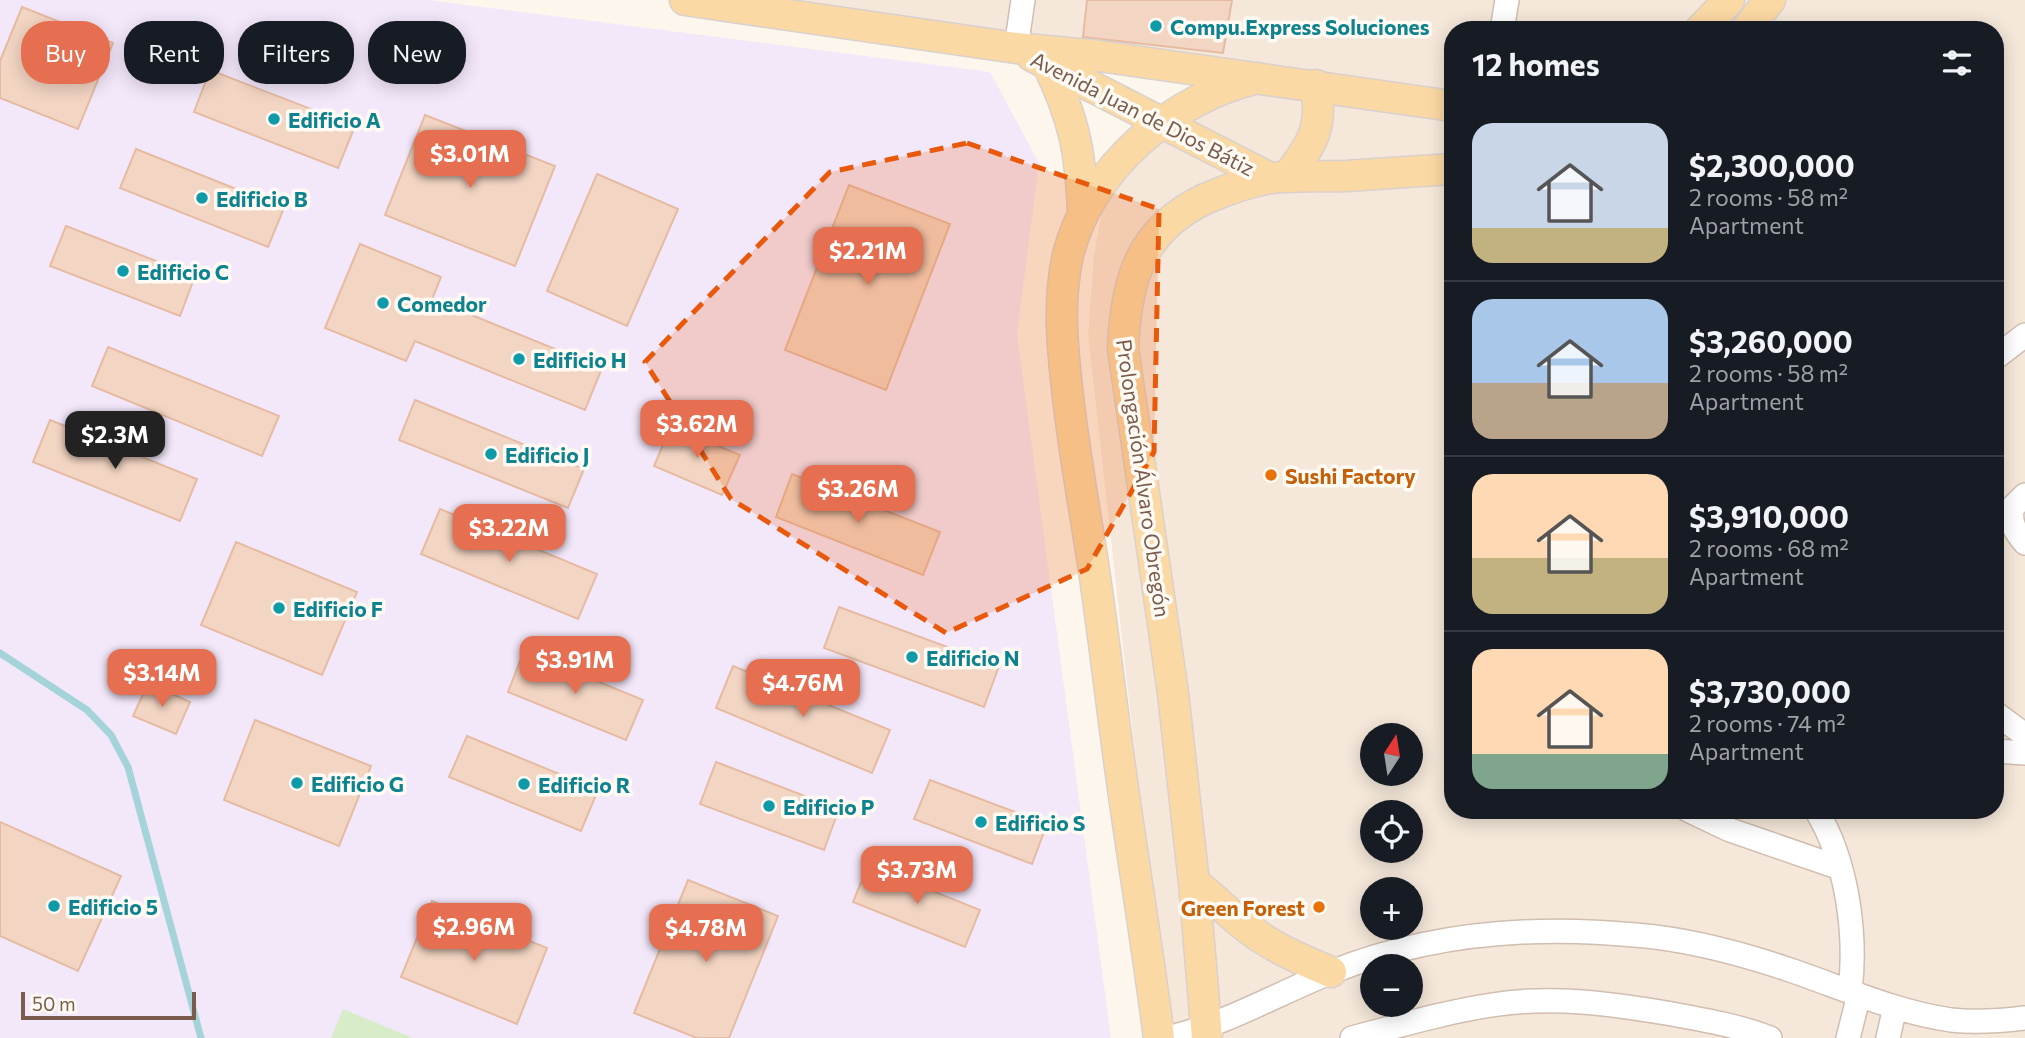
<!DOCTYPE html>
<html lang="en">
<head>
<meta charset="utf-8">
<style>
	body { margin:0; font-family:Commissioner,sans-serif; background:#242831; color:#f1f3f6; height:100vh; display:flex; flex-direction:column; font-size:26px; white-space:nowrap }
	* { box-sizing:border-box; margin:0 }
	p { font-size:23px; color:#9ea1a6 }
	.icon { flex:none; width:38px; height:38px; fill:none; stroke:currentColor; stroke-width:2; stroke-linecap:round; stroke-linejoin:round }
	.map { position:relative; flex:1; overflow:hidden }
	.side { position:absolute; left:1444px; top:21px; width:560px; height:798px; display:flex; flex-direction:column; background:#171b24; border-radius:28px; box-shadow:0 4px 18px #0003 }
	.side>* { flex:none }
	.guide { position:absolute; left:21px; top:21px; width:665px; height:63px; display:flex; gap:14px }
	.needle { width:46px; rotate:12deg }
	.buttons { position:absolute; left:1360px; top:723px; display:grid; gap:14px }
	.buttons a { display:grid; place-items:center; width:63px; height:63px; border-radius:50%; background:#171b24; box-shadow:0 4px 18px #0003; font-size:35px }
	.scale { position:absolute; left:21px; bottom:18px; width:175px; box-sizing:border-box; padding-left:7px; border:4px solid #7a5c4d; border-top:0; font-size:19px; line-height:24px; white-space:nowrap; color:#7a5c4d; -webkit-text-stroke:5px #fffaf3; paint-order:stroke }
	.price { position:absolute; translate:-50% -60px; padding:0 16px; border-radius:14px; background:#e76f51; color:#fff; font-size:23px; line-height:46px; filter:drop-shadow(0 2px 4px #0008) }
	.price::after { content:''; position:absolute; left:50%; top:42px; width:21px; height:16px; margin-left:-10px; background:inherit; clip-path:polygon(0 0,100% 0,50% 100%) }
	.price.selected { background:#222; color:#fff }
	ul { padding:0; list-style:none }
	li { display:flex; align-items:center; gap:21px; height:175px; padding:0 28px }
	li+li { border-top:2px solid #363941 }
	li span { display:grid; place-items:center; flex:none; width:196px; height:140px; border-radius:21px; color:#555 }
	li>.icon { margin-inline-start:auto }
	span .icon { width:84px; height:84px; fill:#fffc; stroke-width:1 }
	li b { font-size:30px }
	h2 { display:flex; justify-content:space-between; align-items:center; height:84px; padding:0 28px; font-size:30px }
	.pill { padding:0 24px; border-radius:28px; background:#171b24; box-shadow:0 4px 18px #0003; font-size:24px; line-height:63px }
	.pill.selected { background:#e76f51; color:#fff }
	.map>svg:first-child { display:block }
	.residential { fill:#f5e8da; fill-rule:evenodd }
	.education { fill:#f3e8fa }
	.green { fill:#d8ecc9 }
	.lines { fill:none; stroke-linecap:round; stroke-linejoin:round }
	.stream { stroke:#a5d3da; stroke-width:7 }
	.building { fill:#f3d5c3; stroke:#e6bba3; stroke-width:2 }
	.minor-casing { stroke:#d1beb0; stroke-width:26 }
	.major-casing { stroke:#dad1cd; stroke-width:33 }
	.minor { stroke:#fff; stroke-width:23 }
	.major { stroke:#fbd9a5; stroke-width:30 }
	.marked { fill:#e8590c; fill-opacity:0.2; stroke:#e8590c; stroke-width:5; stroke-dasharray:14 9; stroke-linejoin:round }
	.culture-dot { fill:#0f9aa8; stroke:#fffaf3; stroke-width:2.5 }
	.food-dot { fill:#e8710a; stroke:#fffaf3; stroke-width:2.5 }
	.labels { text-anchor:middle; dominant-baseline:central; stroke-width:7; stroke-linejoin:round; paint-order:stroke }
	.culture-label { font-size:21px; font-weight:bold; fill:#0d838f; stroke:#fffaf3; text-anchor:start }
	.street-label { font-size:21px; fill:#7a5c4d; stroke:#fffaf3 }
	.food-label { font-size:21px; font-weight:bold; fill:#c56008; stroke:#fffaf3; text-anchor:start }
</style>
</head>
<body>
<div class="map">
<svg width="2025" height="1038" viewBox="0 0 2025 1038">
	<rect width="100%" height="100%" fill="#fdf6ec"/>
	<path class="residential" d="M725,0H2025V1038H1167L1088,335L1094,255L1105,195L1126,152L1255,79ZM1452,30H1995V810H1452ZM1372,735H1410V774H1372ZM1372,812H1410V850H1372ZM1372,889H1410V928H1372ZM1372,966H1410V1004H1372Z"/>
	<path class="education" d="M0,0H428L990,72L1039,163L1017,334L1111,1038H0Z"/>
	<path class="green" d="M343,1009L413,1038H331Z"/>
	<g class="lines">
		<path class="stream" d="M0,653L87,710L111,735L128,767L201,1038"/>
	</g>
	<path class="building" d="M1087,0H1232L1223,53L1083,37Z
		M22,7L113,43L78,129L0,98V61Z
		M210,70L355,126L338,168L194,112Z
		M425,115L555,166L515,266L385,215Z
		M136,149L284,208L268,247L120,188Z
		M597,174L678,209L627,326L547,291Z
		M849,185L950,224L886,390L785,350Z
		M66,226L195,276L180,316L50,266Z
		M360,244L441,277L432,299L602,368L585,410L415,341L406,361L325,328Z
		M108,347L279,416L262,456L92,386Z
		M415,400L584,469L568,508L399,440Z
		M50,420L197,479L180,521L33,462Z
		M671,426L740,455L722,495L654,466Z
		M792,474L940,532L923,575L776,517Z
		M440,509L597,574L578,619L421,554Z
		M236,542L357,592L322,675L201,625Z
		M839,607L999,666L984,707L824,648Z
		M524,651L643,700L626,740L508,692Z
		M733,666L890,730L872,773L716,708Z
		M148,683L190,702L176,734L133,716Z
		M255,720L371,766L339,846L224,800Z
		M467,736L598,790L581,831L449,777Z
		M716,762L839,809L824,850L700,804Z
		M930,780L1047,824L1032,864L914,819Z
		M0,822L121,876L78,971L0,936Z
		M868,865L980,910L965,947L853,902Z
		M688,880L778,916L729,1038H697L634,1013Z
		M432,901L547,948L517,1024L401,977Z"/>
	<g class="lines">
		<defs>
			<path id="minor" d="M1502,30L1507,0
				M1016,48L1023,0
				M1995,358L2025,335
				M2025,495L2012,508C2010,524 2015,531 2025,543
				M1995,713L2025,735
				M1995,751L2025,753
				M1688,810L1730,830L1840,868
				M1816,810C1847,860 1857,934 1850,991
				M1167,1038C1224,1025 1275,995 1329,973C1426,934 1532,925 1635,935C1688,939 1740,953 1790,970C1843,988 1895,1012 1951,1020C1976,1023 2000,1021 2025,1018
				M1352,1038C1398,1026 1445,1012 1492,1005C1552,995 1613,1004 1672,1014C1705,1020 1739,1026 1770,1038
				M1848,1038L1859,995
				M1888,1038L1895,1007"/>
			<path id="major" d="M685,0L1016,48L1099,56L1452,106
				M1700,30L1729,0
				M1746,30L1770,0
				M1032,56L1270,178
				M1047,63C1074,118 1081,153 1083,214
				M1287,177C1313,143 1323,128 1316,85
				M1194,883C1211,895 1224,909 1240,922C1267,945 1299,959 1331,972
				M1159,1038C1148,950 1133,862 1121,774C1111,702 1103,629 1092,557C1083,500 1073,445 1067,388C1062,343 1058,300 1068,255C1090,168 1172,98 1258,78
				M1207,1038L1194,883L1173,693L1123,348C1126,280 1140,230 1205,199C1226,190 1248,182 1271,178C1296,175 1321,177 1346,176C1381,174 1417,171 1452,169"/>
		</defs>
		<use href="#minor" class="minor-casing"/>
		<use href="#major" class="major-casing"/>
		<use href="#minor" class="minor"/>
		<use href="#major" class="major"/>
	</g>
	<path class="marked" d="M967,143L1159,209L1154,452L1087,569L946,633L731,499L645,362L830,172Z"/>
	<g class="culture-dot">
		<circle cx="1156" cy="26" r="7"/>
		<circle cx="274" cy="119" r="7"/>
		<circle cx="202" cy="198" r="7"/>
		<circle cx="123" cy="271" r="7"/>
		<circle cx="383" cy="303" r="7"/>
		<circle cx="519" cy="359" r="7"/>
		<circle cx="491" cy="454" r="7"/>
		<circle cx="279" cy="608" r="7"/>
		<circle cx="912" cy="657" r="7"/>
		<circle cx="297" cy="783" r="7"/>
		<circle cx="524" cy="784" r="7"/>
		<circle cx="769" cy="806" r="7"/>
		<circle cx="981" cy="822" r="7"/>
		<circle cx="54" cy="906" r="7"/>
	</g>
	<g class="food-dot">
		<circle cx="1271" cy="475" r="7"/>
		<circle cx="1319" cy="907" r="7"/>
	</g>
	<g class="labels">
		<g class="culture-label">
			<text x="1170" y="26">Compu.Express Soluciones</text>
			<text x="288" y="119">Edificio A</text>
			<text x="216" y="198">Edificio B</text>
			<text x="137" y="271">Edificio C</text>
			<text x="397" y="303">Comedor</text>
			<text x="533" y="359">Edificio H</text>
			<text x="505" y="454">Edificio J</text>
			<text x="293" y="608">Edificio F</text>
			<text x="926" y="657">Edificio N</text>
			<text x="311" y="783">Edificio G</text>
			<text x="538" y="784">Edificio R</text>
			<text x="783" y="806">Edificio P</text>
			<text x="995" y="822">Edificio S</text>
			<text x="68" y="906">Edificio 5</text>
		</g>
		<g class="street-label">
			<text transform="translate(1143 113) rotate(27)">Avenida Juan de Dios Bátiz</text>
			<text transform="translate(1144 478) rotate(82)">Prolongación Álvaro Obregón</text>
		</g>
		<g class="food-label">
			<text x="1285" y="475">Sushi Factory</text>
			<text x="1305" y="907" text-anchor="end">Green Forest</text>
		</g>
	</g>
</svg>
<div class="buttons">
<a><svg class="needle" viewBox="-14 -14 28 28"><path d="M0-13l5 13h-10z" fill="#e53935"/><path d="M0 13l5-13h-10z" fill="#9ea1a6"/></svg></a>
<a><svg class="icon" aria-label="locate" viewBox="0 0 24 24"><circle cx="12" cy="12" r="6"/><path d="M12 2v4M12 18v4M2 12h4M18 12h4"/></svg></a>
<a>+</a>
<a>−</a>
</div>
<div class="scale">50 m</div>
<b class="price" style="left:470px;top:190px">$3.01M</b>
<b class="price" style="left:868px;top:287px">$2.21M</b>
<b class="price" style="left:697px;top:460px">$3.62M</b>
<b class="price selected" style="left:115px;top:471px">$2.3M</b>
<b class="price" style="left:858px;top:525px">$3.26M</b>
<b class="price" style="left:509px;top:564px">$3.22M</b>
<b class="price" style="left:575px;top:696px">$3.91M</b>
<b class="price" style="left:162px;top:709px">$3.14M</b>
<b class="price" style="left:803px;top:719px">$4.76M</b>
<b class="price" style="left:917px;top:906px">$3.73M</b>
<b class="price" style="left:474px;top:963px">$2.96M</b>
<b class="price" style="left:706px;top:964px">$4.78M</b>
<div class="guide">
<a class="pill selected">Buy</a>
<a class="pill">Rent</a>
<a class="pill">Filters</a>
<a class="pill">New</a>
</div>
<section class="side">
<h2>12 homes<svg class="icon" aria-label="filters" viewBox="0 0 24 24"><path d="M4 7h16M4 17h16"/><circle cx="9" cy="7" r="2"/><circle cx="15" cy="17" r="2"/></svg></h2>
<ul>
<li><span style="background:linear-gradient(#c9d6e8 75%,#c2b280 0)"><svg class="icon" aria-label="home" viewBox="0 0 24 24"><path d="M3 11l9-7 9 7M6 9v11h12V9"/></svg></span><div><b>$2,300,000</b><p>2 rooms · 58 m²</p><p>Apartment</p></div></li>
<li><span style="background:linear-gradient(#a9c7e8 60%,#b9a48a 0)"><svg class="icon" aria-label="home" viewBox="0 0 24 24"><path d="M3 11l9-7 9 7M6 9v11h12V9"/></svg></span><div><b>$3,260,000</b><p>2 rooms · 58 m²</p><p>Apartment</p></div></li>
<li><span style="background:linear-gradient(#ffd9b3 60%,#c2b280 0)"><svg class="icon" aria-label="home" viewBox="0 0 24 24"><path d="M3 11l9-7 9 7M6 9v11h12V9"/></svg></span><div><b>$3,910,000</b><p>2 rooms · 68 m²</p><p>Apartment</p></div></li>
<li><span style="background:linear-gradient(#ffd9b3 75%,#7fa58c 0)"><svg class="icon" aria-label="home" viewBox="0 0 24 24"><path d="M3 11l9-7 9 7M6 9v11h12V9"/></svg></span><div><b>$3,730,000</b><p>2 rooms · 74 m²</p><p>Apartment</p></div></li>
</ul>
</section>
</div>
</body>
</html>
